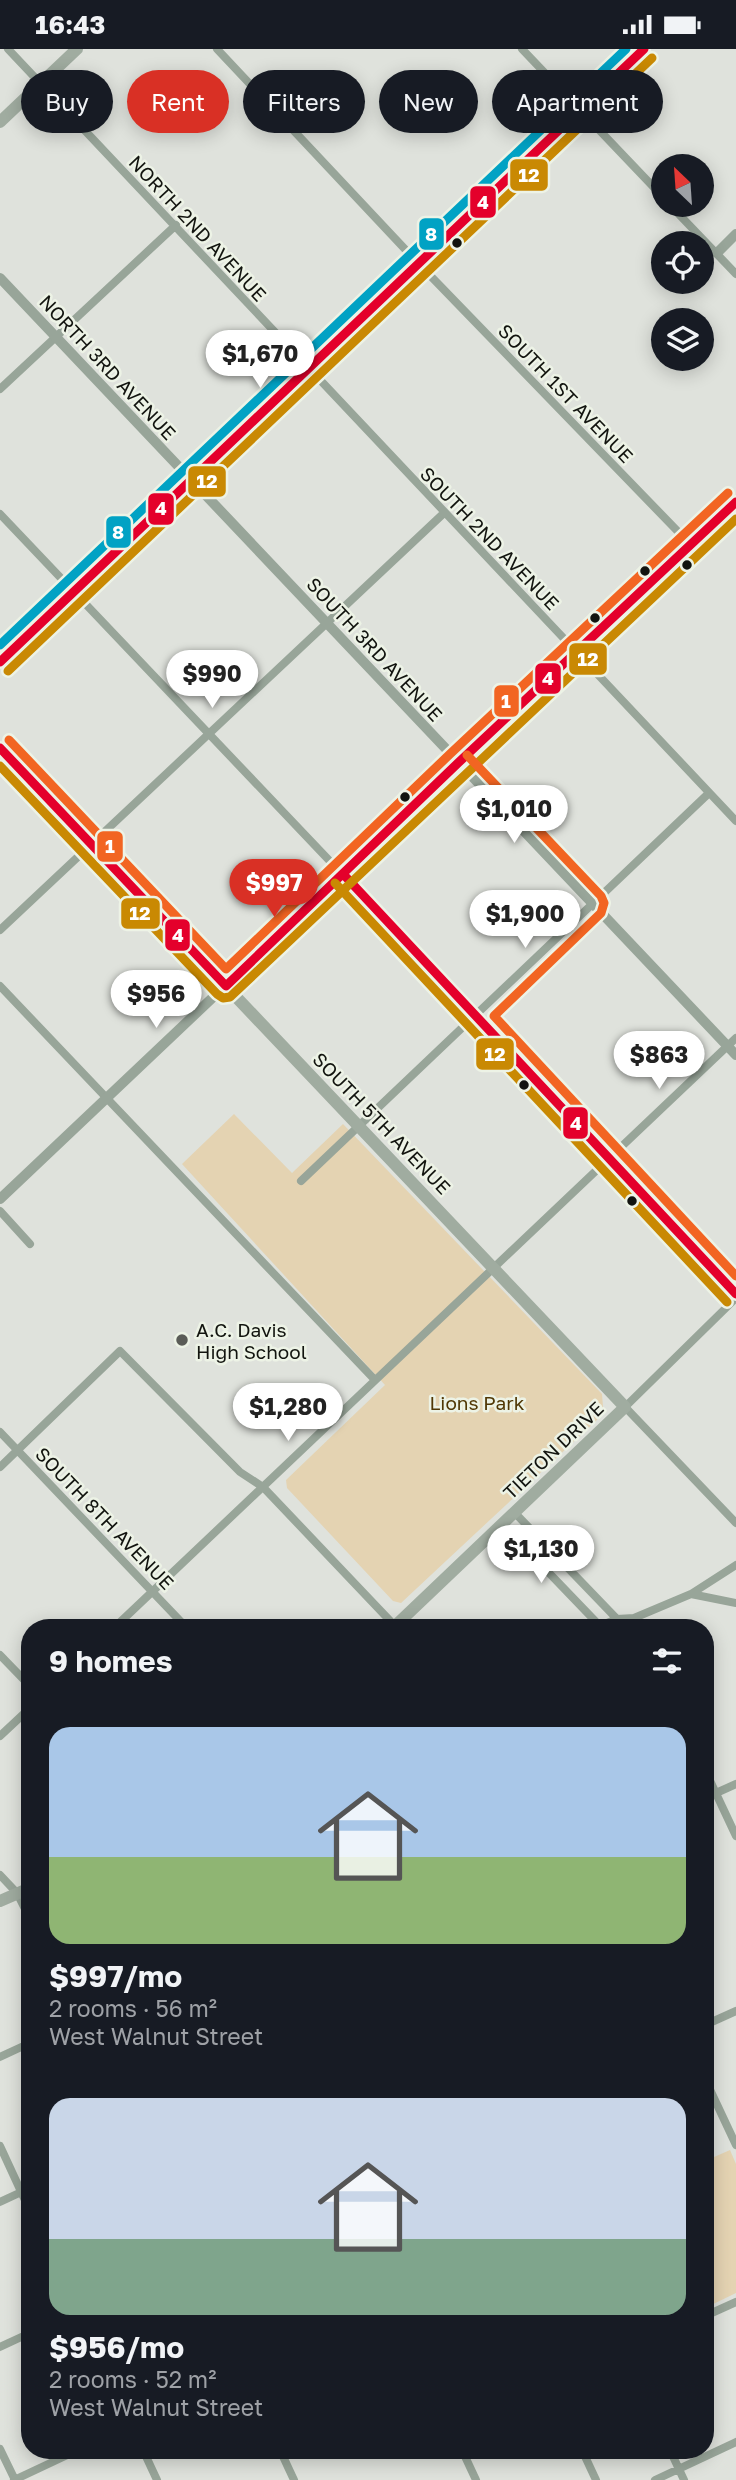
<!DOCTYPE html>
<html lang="en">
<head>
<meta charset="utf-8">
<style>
	body { margin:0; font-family:"Golos Text",sans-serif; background:#20242c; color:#f1f3f6; height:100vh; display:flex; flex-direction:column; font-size:26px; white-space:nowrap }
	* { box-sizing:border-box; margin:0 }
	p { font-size:23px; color:#9ea1a6 }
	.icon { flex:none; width:38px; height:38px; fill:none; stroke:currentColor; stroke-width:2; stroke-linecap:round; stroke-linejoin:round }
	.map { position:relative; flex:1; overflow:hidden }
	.side { position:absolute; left:21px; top:1570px; width:693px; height:840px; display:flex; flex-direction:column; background:#171b24; border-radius:28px; box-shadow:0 4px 18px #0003 }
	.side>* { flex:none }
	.guide { position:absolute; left:21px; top:21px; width:695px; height:63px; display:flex; gap:14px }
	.needle { width:46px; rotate:335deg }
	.controls { position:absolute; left:651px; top:105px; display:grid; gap:14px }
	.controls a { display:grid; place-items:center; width:63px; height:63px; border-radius:50%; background:#171b24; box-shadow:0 4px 18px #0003; font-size:35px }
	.price { position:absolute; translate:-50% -60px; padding:0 16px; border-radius:24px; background:#fff; color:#222; font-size:23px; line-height:46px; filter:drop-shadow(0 2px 4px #0008) }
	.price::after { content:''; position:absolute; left:50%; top:42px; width:21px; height:16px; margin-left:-10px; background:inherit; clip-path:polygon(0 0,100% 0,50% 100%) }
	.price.on { background:#d93025; color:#fff }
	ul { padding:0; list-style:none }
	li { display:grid; align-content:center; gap:14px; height:371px; padding:0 28px }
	li span { display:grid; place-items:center; height:217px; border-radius:21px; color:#555 }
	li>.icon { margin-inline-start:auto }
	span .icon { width:126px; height:126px; fill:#fffc; stroke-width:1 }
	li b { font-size:30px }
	h2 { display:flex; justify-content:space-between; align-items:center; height:84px; padding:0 28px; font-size:30px }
	.chip { padding:0 24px; border-radius:32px; background:#171b24; box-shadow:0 4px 18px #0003; font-size:24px; line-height:63px }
	.chip.on { background:#d93025; color:#fff }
	.status { display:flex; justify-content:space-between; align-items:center; height:49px; padding:0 35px; background:#171b24; direction:ltr }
	.status svg { height:19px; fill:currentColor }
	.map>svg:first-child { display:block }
	.green { fill:#e4d3b2 }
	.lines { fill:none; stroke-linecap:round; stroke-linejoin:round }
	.minor { stroke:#98a599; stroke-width:8 }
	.tertiary { stroke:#98a599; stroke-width:10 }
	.secondary { stroke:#a0aca0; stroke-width:12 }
	.bus-1-casing { stroke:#edf3e6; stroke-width:14 }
	.bus-2-casing { stroke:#edf3e6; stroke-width:14 }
	.bus-3-casing { stroke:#edf3e6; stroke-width:14 }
	.bus-4-casing { stroke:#edf3e6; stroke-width:14 }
	.bus-1 { stroke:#e4002b; stroke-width:9 }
	.bus-2 { stroke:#c98903; stroke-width:9 }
	.bus-3 { stroke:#f26522; stroke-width:9 }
	.bus-4 { stroke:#01a2c4; stroke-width:9 }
	.bus-dot { fill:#12140f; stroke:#edf3e6; stroke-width:2.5 }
	.poi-dot { fill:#5a5c57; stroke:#edf3e6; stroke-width:2.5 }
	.labels { text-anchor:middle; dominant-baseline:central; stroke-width:5; stroke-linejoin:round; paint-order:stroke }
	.street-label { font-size:19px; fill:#12140f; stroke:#edf3e6 }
	.poi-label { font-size:19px; fill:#12140f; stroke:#edf3e6; text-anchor:start }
	.park-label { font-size:19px; fill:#503704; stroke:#edf3e6 }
	.line-badge { stroke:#edf3e6; stroke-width:2.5 }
	.badge-label { font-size:19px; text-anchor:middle; font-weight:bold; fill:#fff }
</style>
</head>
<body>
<div class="status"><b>16:43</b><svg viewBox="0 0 49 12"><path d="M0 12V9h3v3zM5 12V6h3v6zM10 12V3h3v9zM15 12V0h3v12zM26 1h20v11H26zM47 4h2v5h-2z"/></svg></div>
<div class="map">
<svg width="736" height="2431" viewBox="0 0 736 2431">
	<rect width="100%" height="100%" fill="#dfe2dc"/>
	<path class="green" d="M234,1065L292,1124L343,1075L602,1345L603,1358L598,1370L401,1554L393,1552L287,1439L286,1431L385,1336L182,1115Z
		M730,2101L736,2115V2244L705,2259V2112Z"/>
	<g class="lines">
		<path class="minor" d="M8,0L736,772
			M217,0L418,214L690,495
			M522,0L663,148
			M670,156L736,225
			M0,340L176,176
			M0,465L477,967L736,1245
			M0,881L444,464
			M0,937L375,1331
			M301,1132L709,744
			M0,1162L30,1195
			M736,1249L625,1358L736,1474
			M0,1383L186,1578
			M0,1418L120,1302L240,1423L263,1438L396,1578
			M515,1464L617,1570
			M503,1476L600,1577
			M691,1545L736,1554
			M115,1578L736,989
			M597,1578L617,1570L634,1569L691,1545L736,1516
			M0,1606L30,1637
			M0,1687L30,1659
			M705,1721L736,1787
			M705,1749L736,1735
			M0,1826L17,1844L30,1870
			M705,1976L736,1962
			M0,2008L30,1994
			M705,2030L736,2096
			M0,2097L30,2162
			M0,2153L30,2139
			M705,2267L736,2253
			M0,2298L30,2284
			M0,2400L15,2431
			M143,2401L157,2431
			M280,2401L294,2431
			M462,2401L476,2431
			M582,2401L596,2431
			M670,2401L684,2431
			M14,2431L78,2401
			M655,2431L736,2393"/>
		<path class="tertiary" d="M717,204L736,185
			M0,229L736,1006
			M0,1150L736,453"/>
		<path class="secondary" d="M0,73L77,0
			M0,613L644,0
			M0,699L625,1358L394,1578
			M0,1852L30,1839"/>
		<defs>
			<path id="bus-1" d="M0,613L644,0
				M0,699L226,937L458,714L736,453
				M344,826L736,1245"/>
			<path id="bus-2" d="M8,622L652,9
				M0,717L217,945L223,949L230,948L736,470
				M335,834L727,1253"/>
			<path id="bus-3" d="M9,691L226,920L450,705L728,444
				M467,706L601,847L604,854L601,864L494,967L736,1227"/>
			<path id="bus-4" d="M0,596L626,0"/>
		</defs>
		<use href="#bus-1" class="bus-1-casing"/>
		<use href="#bus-2" class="bus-2-casing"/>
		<use href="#bus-3" class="bus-3-casing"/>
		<use href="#bus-4" class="bus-4-casing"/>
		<use href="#bus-1" class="bus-1"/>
		<use href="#bus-2" class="bus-2"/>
		<use href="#bus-3" class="bus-3"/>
		<use href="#bus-4" class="bus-4"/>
	</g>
	<g class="bus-dot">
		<circle cx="457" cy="194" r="6"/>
		<circle cx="687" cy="516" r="6"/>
		<circle cx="645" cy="522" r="6"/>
		<circle cx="595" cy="569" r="6"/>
		<circle cx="405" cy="748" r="6"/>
		<circle cx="524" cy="1036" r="6"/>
		<circle cx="632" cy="1152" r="6"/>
	</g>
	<circle class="poi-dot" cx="182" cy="1291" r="7"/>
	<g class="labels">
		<g class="street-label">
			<text transform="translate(198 179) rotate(47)">NORTH 2ND AVENUE</text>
			<text transform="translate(108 318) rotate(47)">NORTH 3RD AVENUE</text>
			<text transform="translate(566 344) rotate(46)">SOUTH 1ST AVENUE</text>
			<text transform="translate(490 489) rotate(46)">SOUTH 2ND AVENUE</text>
			<text transform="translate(375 600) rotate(47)">SOUTH 3RD AVENUE</text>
			<text transform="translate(382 1074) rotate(46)">SOUTH 5TH AVENUE</text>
			<text transform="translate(553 1401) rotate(-44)">TIETON DRIVE</text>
			<text transform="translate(105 1469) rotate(46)">SOUTH 8TH AVENUE</text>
		</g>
		<g class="poi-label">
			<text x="196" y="1280">A.C. Davis<tspan x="196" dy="22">High School</tspan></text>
		</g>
		<g class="park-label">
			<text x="477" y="1353">Lions Park</text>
		</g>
	</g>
	<g class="line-badge">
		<rect x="509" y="109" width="40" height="34" rx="7" fill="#c98903"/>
		<rect x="469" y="136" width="28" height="34" rx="7" fill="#e4002b"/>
		<rect x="418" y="168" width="27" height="34" rx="7" fill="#01a2c4"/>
		<rect x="187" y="416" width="40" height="33" rx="7" fill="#c98903"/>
		<rect x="147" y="443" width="28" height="34" rx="7" fill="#e4002b"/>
		<rect x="105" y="466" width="27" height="34" rx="7" fill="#01a2c4"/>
		<rect x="568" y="593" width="40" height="34" rx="7" fill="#c98903"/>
		<rect x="534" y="613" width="28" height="33" rx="7" fill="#e4002b"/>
		<rect x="493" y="635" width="27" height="34" rx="7" fill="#f26522"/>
		<rect x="96" y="781" width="28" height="33" rx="7" fill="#f26522"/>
		<rect x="120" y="848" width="41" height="33" rx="7" fill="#c98903"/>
		<rect x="164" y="869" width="27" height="34" rx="7" fill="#e4002b"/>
		<rect x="475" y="988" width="40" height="34" rx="7" fill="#c98903"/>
		<rect x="562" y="1057" width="27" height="34" rx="7" fill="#e4002b"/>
	</g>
	<g class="badge-label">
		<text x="529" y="133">12</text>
		<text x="483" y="160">4</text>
		<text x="431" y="192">8</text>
		<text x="207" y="439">12</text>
		<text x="161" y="466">4</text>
		<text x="118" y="490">8</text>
		<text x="588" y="617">12</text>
		<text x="548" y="636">4</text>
		<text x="506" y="659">1</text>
		<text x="110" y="804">1</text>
		<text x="140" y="871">12</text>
		<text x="178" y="893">4</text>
		<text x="495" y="1012">12</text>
		<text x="576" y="1081">4</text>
	</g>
</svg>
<div class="controls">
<a><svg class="needle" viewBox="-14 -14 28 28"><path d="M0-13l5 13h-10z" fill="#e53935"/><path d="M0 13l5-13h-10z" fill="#9ea1a6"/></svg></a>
<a><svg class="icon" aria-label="locate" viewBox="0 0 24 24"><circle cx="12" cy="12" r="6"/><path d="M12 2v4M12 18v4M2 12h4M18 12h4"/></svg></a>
<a><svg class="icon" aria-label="layers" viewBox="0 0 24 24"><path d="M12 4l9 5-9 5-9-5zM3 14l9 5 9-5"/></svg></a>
</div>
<b class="price" style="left:260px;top:341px">$1,670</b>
<b class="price" style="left:212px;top:661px">$990</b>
<b class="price" style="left:514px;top:796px">$1,010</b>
<b class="price on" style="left:274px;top:870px">$997</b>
<b class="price" style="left:525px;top:901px">$1,900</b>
<b class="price" style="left:156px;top:981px">$956</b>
<b class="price" style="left:659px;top:1042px">$863</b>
<b class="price" style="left:288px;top:1394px">$1,280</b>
<b class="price" style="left:541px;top:1536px">$1,130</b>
<div class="guide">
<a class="chip">Buy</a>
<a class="chip on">Rent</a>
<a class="chip">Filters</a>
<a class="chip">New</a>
<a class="chip">Apartment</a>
</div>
<section class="side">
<h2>9 homes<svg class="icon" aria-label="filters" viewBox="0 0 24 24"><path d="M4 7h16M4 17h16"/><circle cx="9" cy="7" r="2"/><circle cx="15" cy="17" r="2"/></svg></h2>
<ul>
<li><span style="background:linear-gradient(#a9c7e8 60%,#8fb573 0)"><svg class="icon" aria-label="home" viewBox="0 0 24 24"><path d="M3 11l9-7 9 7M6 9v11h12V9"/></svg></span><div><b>$997/mo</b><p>2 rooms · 56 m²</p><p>West Walnut Street</p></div></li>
<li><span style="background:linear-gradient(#c9d6e8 65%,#7fa58c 0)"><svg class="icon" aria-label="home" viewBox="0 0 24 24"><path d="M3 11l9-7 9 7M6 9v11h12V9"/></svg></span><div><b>$956/mo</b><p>2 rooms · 52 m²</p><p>West Walnut Street</p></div></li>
</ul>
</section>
</div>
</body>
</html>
